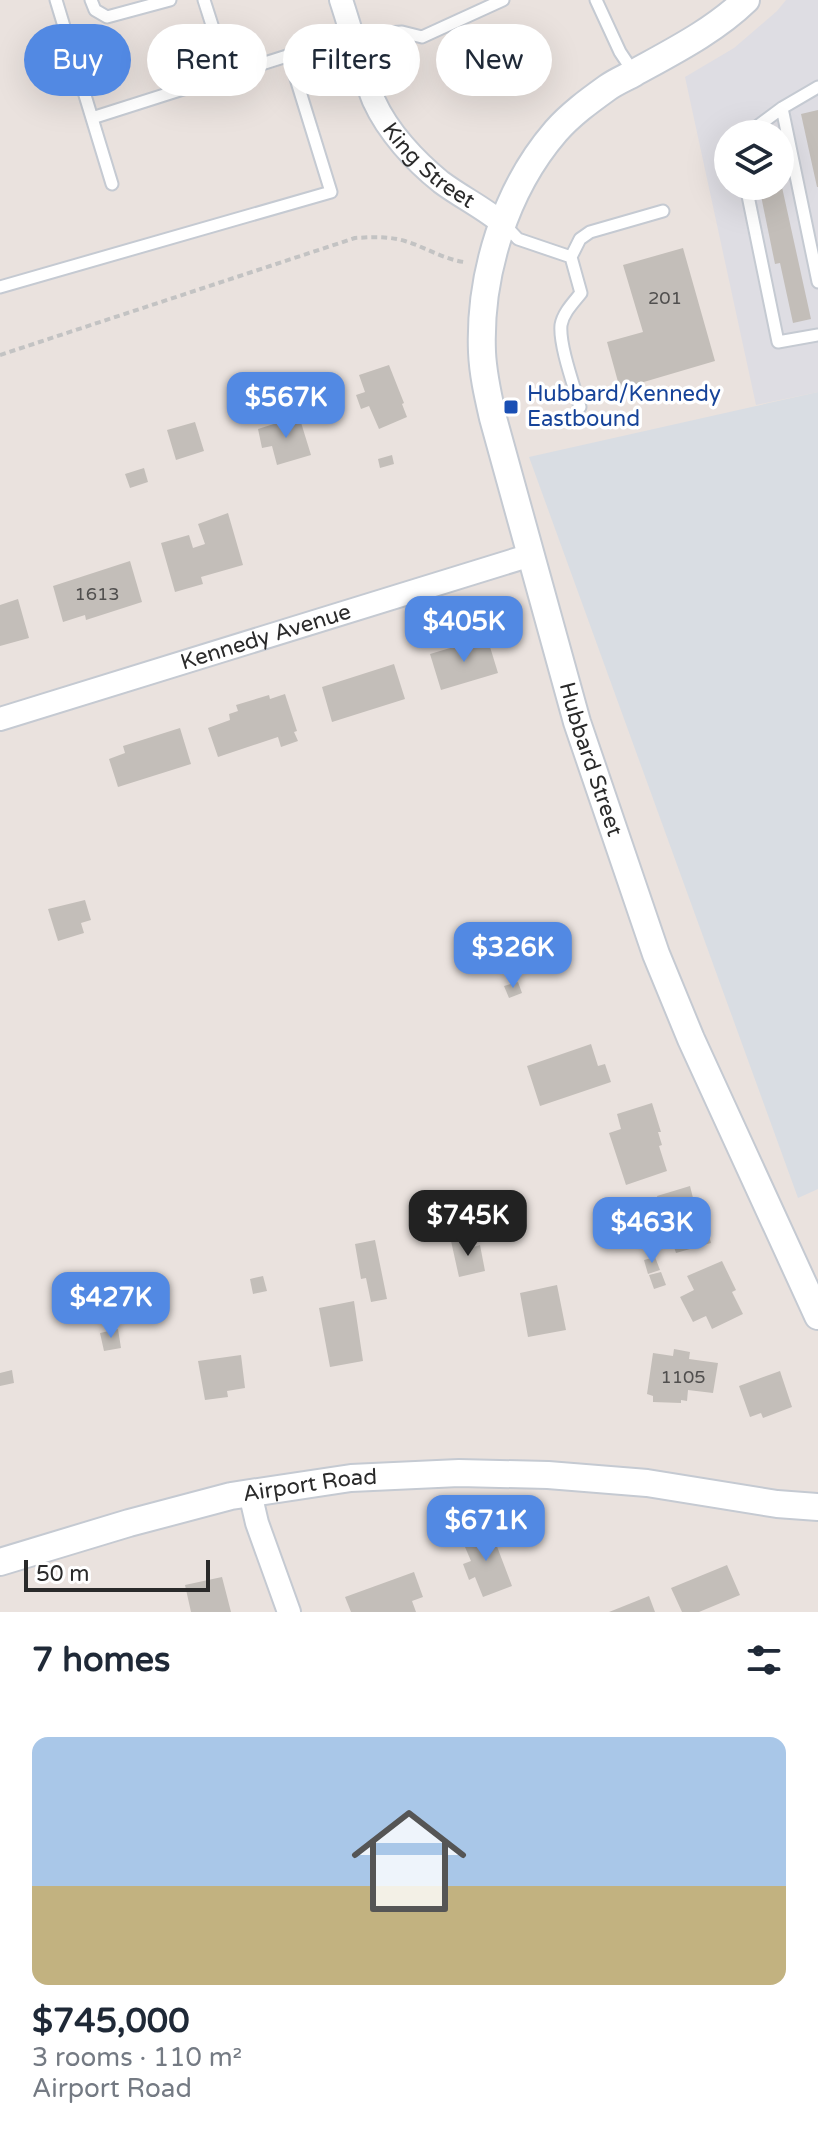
<!DOCTYPE html>
<html lang="en">
<head>
<meta charset="utf-8">
<style>
	body { margin:0; font-family:"Varela Round",sans-serif; background:#f6f6f7; color:#1f2937; height:100vh; display:flex; flex-direction:column; font-size:30px; white-space:nowrap }
	* { box-sizing:border-box; margin:0 }
	p { font-size:26px; color:#747a83 }
	.icon { flex:none; width:44px; height:44px; fill:none; stroke:currentColor; stroke-width:2; stroke-linecap:round; stroke-linejoin:round }
	.map { position:relative; height:1612px; overflow:hidden }
	.sheet { display:flex; flex-direction:column; background:#fff; flex:1 }
	.sheet>* { flex:none }
	.top-card { position:absolute; left:24px; top:24px; width:770px; height:72px; display:flex; gap:16px }
	.fabs { position:absolute; left:714px; top:120px; display:grid; gap:16px }
	.fabs a { display:grid; place-items:center; width:80px; height:80px; border-radius:50%; background:#fff; box-shadow:0 8px 32px #0002; font-size:40px }
	.scale { position:absolute; left:24px; bottom:20px; width:186px; box-sizing:border-box; padding-left:8px; border:4px solid #2a2a2a; border-top:0; font-size:22px; line-height:28px; white-space:nowrap; color:#2a2a2a; -webkit-text-stroke:6px #fff; paint-order:stroke }
	.price { position:absolute; translate:-50% -68px; padding:0 18px; border-radius:16px; background:#5289e3; color:#fff; font-size:26px; line-height:52px; filter:drop-shadow(0 2px 4px #0008) }
	.price::after { content:''; position:absolute; left:50%; top:48px; width:24px; height:18px; margin-left:-12px; background:inherit; clip-path:polygon(0 0,100% 0,50% 100%) }
	.price.current { background:#222; color:#fff }
	ul { padding:0; list-style:none }
	li { display:grid; align-content:center; gap:16px; height:424px; padding:0 32px }
	li span { display:grid; place-items:center; height:248px; border-radius:16px; color:#555 }
	li>.icon { margin-inline-start:auto }
	span .icon { width:144px; height:144px; fill:#fffc; stroke-width:1 }
	li b { font-size:34px }
	h2 { display:flex; justify-content:space-between; align-items:center; height:96px; padding:0 32px; font-size:34px }
	.tag { padding:0 28px; border-radius:36px; background:#fff; box-shadow:0 8px 32px #0002; font-size:28px; line-height:72px }
	.tag.current { background:#5289e3; color:#fff }
	.map>svg:first-child { display:block }
	.industrial { fill:#dedde3; fill-rule:evenodd }
	.airport { fill:#d9dde3 }
	.building { fill:#c3beb9 }
	.lines { fill:none; stroke-linecap:round; stroke-linejoin:round }
	.service-casing { stroke:#c5cad2; stroke-width:15 }
	.minor-casing { stroke:#c5cad2; stroke-width:26 }
	.tertiary-casing { stroke:#c5cad2; stroke-width:30 }
	.path { stroke:#c3c3c3; stroke-width:4; stroke-dasharray:6 4; stroke-linecap:butt }
	.service { stroke:#fff; stroke-width:11 }
	.minor { stroke:#fff; stroke-width:22 }
	.tertiary { stroke:#fff; stroke-width:26 }
	.transit-dot { fill:#1a4fb4; stroke:#fff; stroke-width:3 }
	.labels { text-anchor:middle; dominant-baseline:central; stroke-width:7; stroke-linejoin:round; paint-order:stroke }
	.number-label { font-size:18px; fill:#504f4e }
	.street-label { font-size:22px; fill:#2a2a2a; stroke:#fff }
	.transit-label { font-size:22px; fill:#164399; stroke:#fff; text-anchor:start }
</style>
</head>
<body>
<div class="map">
<svg width="818" height="1612" viewBox="0 0 818 1612">
	<rect width="100%" height="100%" fill="#eae2de"/>
	<path class="industrial" d="M786,0H818V392L756,405L685,77L734,48L777,11ZM728,134H780V186H728Z"/>
	<path class="airport" d="M818,392V1189L798,1198L529,457Z"/>
	<path class="building" d="M818,110V187H817L801,114Z
		M780,178L811,319L793,323L780,263L775,264L759,186H780Z
		M683,248L715,361L620,389L607,342L643,332L623,265Z
		M389,365L404,403L402,404L407,417L379,429L369,406L361,409L356,395L365,392L359,375Z
		M299,416L311,455L277,465L272,446L262,448L258,429Z
		M195,422L204,451L176,460L167,430Z
		M392,455L394,464L380,468L378,459Z
		M144,468L148,482L130,488L125,474Z
		M228,513L243,565L201,577L203,584L175,592L161,543L189,535L193,548L205,544L198,524Z
		M130,561L142,602L86,620L85,615L63,622L53,586Z
		M18,599L29,638L0,646V605Z
		M487,637L498,673L441,690L430,654Z
		M394,664L405,699L332,722L322,687Z
		M285,694L297,731L294,732L298,741L281,747L278,737L218,757L208,728L230,720L229,714L238,711L236,705L269,695L270,699Z
		M180,728L191,764L118,787L109,759L125,753L123,746Z
		M85,900L91,920L81,923L84,933L58,941L48,909Z
		M518,982L522,993L509,998L504,986Z
		M591,1044L598,1066L605,1064L611,1082L540,1106L527,1066Z
		M652,1103L661,1132H658L662,1145L659,1146L667,1171L626,1185L609,1133L621,1129L617,1114Z
		M690,1186L694,1202L699,1200L711,1243L676,1253L671,1238L658,1241L650,1214L661,1211L657,1196Z
		M464,1238L467,1249L480,1245L485,1271L459,1277L451,1241Z
		M375,1240L387,1299L371,1302L366,1278L361,1279L355,1244Z
		M655,1257L660,1270L648,1274L644,1260Z
		M722,1261L736,1290L732,1292L743,1314L712,1329L706,1316L693,1322L680,1297L694,1290L687,1276Z
		M661,1272L666,1285L654,1289L649,1275Z
		M263,1276L267,1291L253,1294L250,1279Z
		M557,1285L566,1330L528,1337L520,1293Z
		M354,1301L363,1361L330,1367L319,1308Z
		M118,1329L121,1348L104,1351L100,1333Z
		M674,1349L690,1352L689,1359L718,1363L713,1393L688,1390L687,1401L681,1400V1403L653,1402V1396L647,1394L653,1353L673,1356Z
		M241,1355L245,1388L227,1391L228,1397L205,1400L198,1361Z
		M12,1370L14,1383L0,1386V1373Z
		M780,1371L792,1407L763,1418L761,1413L750,1417L739,1386Z
		M490,1528L512,1586L483,1597L475,1577L469,1580L463,1564L471,1561L462,1540Z
		M727,1565L740,1595L699,1612H682L671,1588Z
		M414,1572L423,1597L412,1601L416,1612H351L345,1597Z
		M222,1577L231,1612H191L185,1585Z
		M649,1596L655,1612H609Z"/>
	<g class="lines">
		<defs>
			<path id="service" d="M56,0L112,184
				M91,0L95,10L107,17L170,0
				M204,0L228,75
				M596,0L620,52L634,73
				M782,108L818,282
				M92,118L353,35L402,32L422,37L503,0
				M747,134L782,108L818,87
				M746,186L778,342L818,335
				M504,224L518,239L571,257
				M0,287L331,192L289,56
				M580,407C574,386 559,345 561,325C563,313 573,303 581,293L571,257L580,239L590,232L663,211"/>
			<g id="minor">
				<path id="s1" d="M341,0C352,33 361,69 374,101C388,132 415,161 441,182C461,197 484,208 503,224"/>
				<path id="s2" d="M0,719L531,555"/>
				<path d="M250,1493L257,1523L289,1612"/>
			</g>
			<g id="tertiary">
				<path id="s3" d="M746,0C714,31 672,52 634,73C625,78 615,82 607,88C589,101 571,114 556,131C505,190 479,275 482,352C483,375 488,396 493,418L577,722L656,954L691,1039L818,1316"/>
				<path id="s4" d="M0,1562L129,1523L231,1496L351,1478L459,1473L548,1475L647,1483L777,1504L818,1507"/>
			</g>
		</defs>
		<use href="#service" class="service-casing"/>
		<use href="#minor" class="minor-casing"/>
		<use href="#tertiary" class="tertiary-casing"/>
		<path class="path" d="M0,355L355,238C372,237 388,236 405,241C425,247 443,259 464,262"/>
		<use href="#service" class="service"/>
		<use href="#minor" class="minor"/>
		<use href="#tertiary" class="tertiary"/>
	</g>
	<rect class="transit-dot" x="503" y="399" width="16" height="16" rx="4"/>
	<g class="labels">
		<g class="number-label">
			<text x="665" y="298">201</text>
			<text x="97" y="594">1613</text>
			<text x="683" y="1377">1105</text>
		</g>
		<g class="street-label">
			<text stroke="none"><textPath href="#s1" startOffset="192">King Street</textPath></text>
			<text stroke="none"><textPath href="#s2" startOffset="278">Kennedy Avenue</textPath></text>
			<text stroke="none"><textPath href="#s3" startOffset="892">Hubbard Street</textPath></text>
			<text stroke="none"><textPath href="#s4" startOffset="320">Airport Road</textPath></text>
		</g>
		<g class="transit-label">
			<text x="527" y="394">Hubbard/Kennedy<tspan x="527" dy="25">Eastbound</tspan></text>
		</g>
	</g>
</svg>
<div class="fabs">
<a><svg class="icon" aria-label="layers" viewBox="0 0 24 24"><path d="M12 4l9 5-9 5-9-5zM3 14l9 5 9-5"/></svg></a>
</div>
<div class="scale">50 m</div>
<b class="price" style="left:286px;top:440px">$567K</b>
<b class="price" style="left:464px;top:664px">$405K</b>
<b class="price" style="left:513px;top:990px">$326K</b>
<b class="price current" style="left:468px;top:1258px">$745K</b>
<b class="price" style="left:652px;top:1265px">$463K</b>
<b class="price" style="left:111px;top:1340px">$427K</b>
<b class="price" style="left:486px;top:1563px">$671K</b>
<div class="top-card">
<a class="tag current">Buy</a>
<a class="tag">Rent</a>
<a class="tag">Filters</a>
<a class="tag">New</a>
</div>
</div>
<section class="sheet">
<h2>7 homes<svg class="icon" aria-label="filters" viewBox="0 0 24 24"><path d="M4 7h16M4 17h16"/><circle cx="9" cy="7" r="2"/><circle cx="15" cy="17" r="2"/></svg></h2>
<ul>
<li><span style="background:linear-gradient(#a9c7e8 60%,#c2b280 0)"><svg class="icon" aria-label="home" viewBox="0 0 24 24"><path d="M3 11l9-7 9 7M6 9v11h12V9"/></svg></span><div><b>$745,000</b><p>3 rooms · 110 m²</p><p>Airport Road</p></div></li>
</ul>
</section>
</body>
</html>
